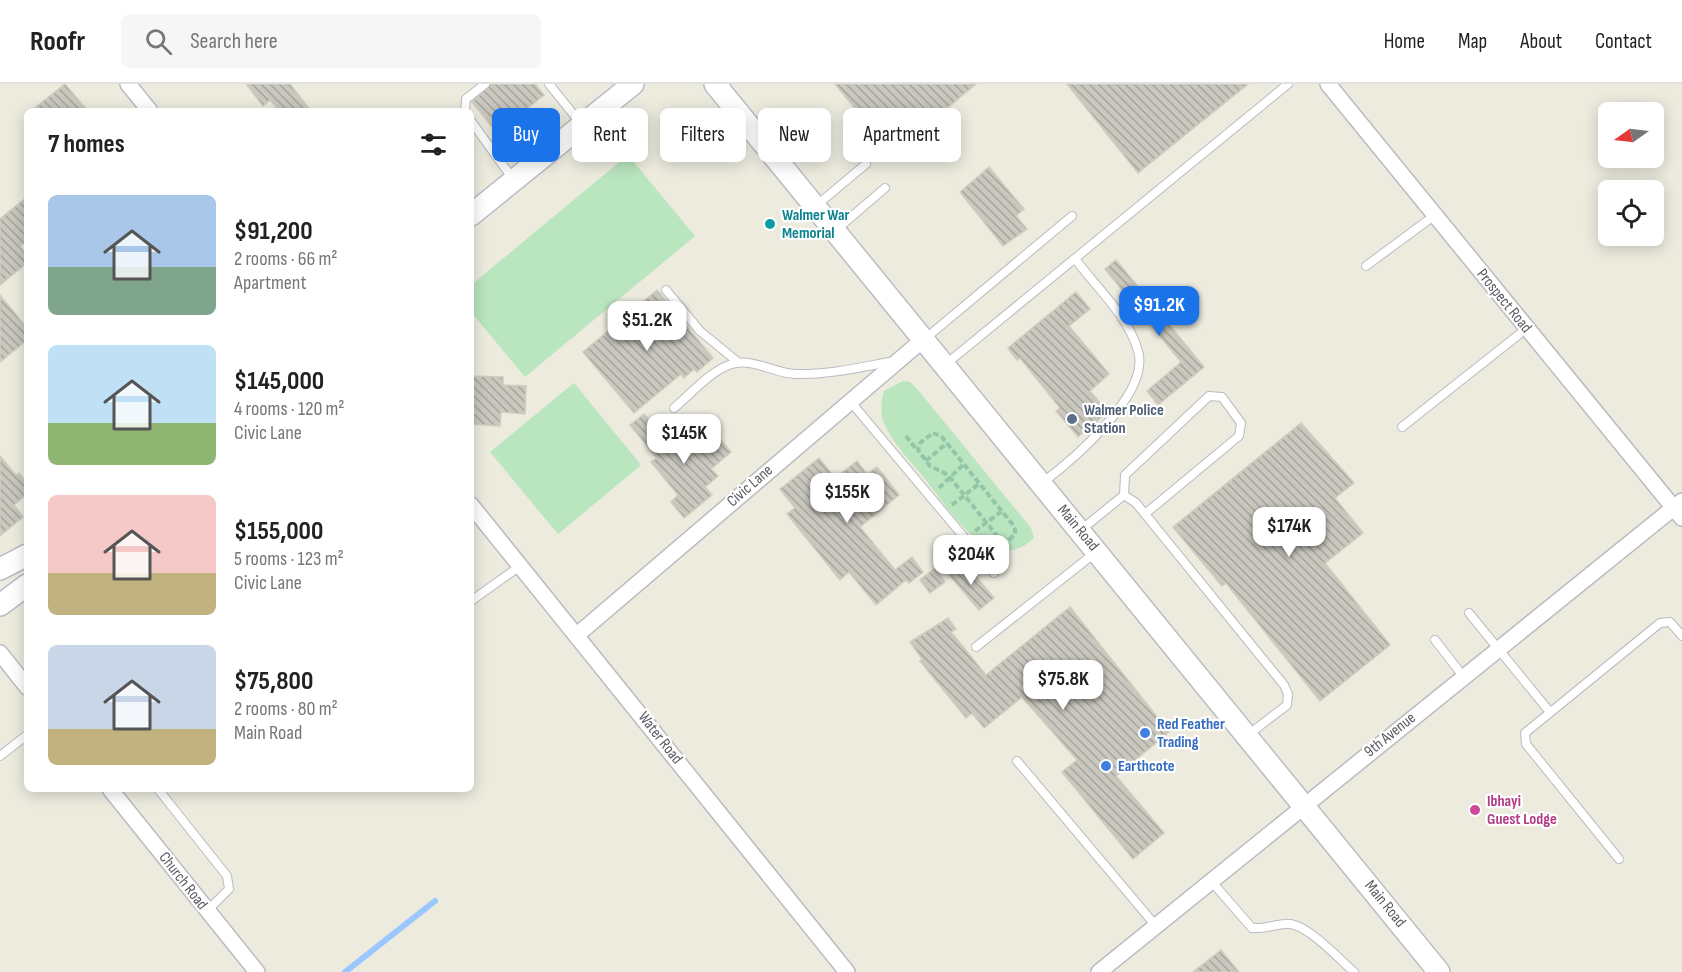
<!DOCTYPE html>
<html lang="en">
<head>
<meta charset="utf-8">
<style>
	body { margin:0; font-family:"Sofia Sans Condensed",sans-serif; background:#f6f6f6; color:#222; height:100vh; display:flex; flex-direction:column; font-size:22px; white-space:nowrap }
	* { box-sizing:border-box; margin:0 }
	p { font-size:20px; color:#767676 }
	.icon { flex:none; width:33px; height:33px; fill:none; stroke:currentColor; stroke-width:2; stroke-linecap:round; stroke-linejoin:round }
	.map { position:relative; flex:1; overflow:hidden }
	.sheet { position:absolute; left:24px; top:24px; width:450px; height:684px; display:flex; flex-direction:column; background:#fff; border-radius:9px; box-shadow:0 3px 15px #0003 }
	.sheet>* { flex:none }
	.guide { position:absolute; left:492px; top:24px; width:570px; height:54px; display:flex; gap:12px }
	.needle { width:39px; rotate:256deg }
	.fabs { position:absolute; left:1598px; top:18px; display:grid; gap:12px }
	.fabs a { display:grid; place-items:center; width:66px; height:66px; border-radius:9px; background:#fff; box-shadow:0 3px 15px #0003; font-size:30px }
	.price { position:absolute; translate:-50% -51px; padding:0 14px; border-radius:12px; background:#fff; color:#222; font-size:20px; line-height:39px; filter:drop-shadow(0 2px 3px #0008) }
	.price::after { content:''; position:absolute; left:50%; top:36px; width:18px; height:14px; margin-left:-9px; background:inherit; clip-path:polygon(0 0,100% 0,50% 100%) }
	.price.on { background:#1a73e8; color:#fff }
	ul { padding:0; list-style:none }
	li { display:flex; align-items:center; gap:18px; height:150px; padding:0 24px }
	li span { display:grid; place-items:center; flex:none; width:168px; height:120px; border-radius:9px; color:#555 }
	li>.icon { margin-inline-start:auto }
	span .icon { width:72px; height:72px; fill:#fffc; stroke-width:1 }
	li b { font-size:26px }
	h2 { display:flex; justify-content:space-between; align-items:center; height:72px; padding:0 24px; font-size:26px }
	.tag { padding:0 21px; border-radius:9px; background:#fff; box-shadow:0 3px 15px #0003; font-size:21px; line-height:54px }
	.tag.on { background:#1a73e8; color:#fff }
	header { display:flex; align-items:center; gap:36px; box-sizing:border-box; height:84px; padding:0 30px; background:#fff; border-bottom:2px solid #e0e0e0 }
	header strong { font-size:28px }
	nav { display:flex; gap:33px; margin-inline-start:auto; font-size:21px }
	.search { width:420px; height:54px; background:#f6f6f6; display:flex; align-items:center; gap:15px; box-sizing:border-box; padding:0 21px; border-radius:9px; color:#767676; font-size:22px }
	.map>svg:first-child { display:block }
	.park { fill:#b9e5bf }
	.lines { fill:none; stroke-linecap:round; stroke-linejoin:round }
	.stream { stroke:#9bc7ff; stroke-width:6 }
	.building { fill:url(#building-back-hatch); stroke:#d0cdbd; stroke-width:1.5 }
	.service-casing { stroke:#babbc2; stroke-width:10 }
	.minor-casing { stroke:#babbc2; stroke-width:18 }
	.secondary-casing { stroke:#babcc4; stroke-width:24 }
	.path { stroke:#92c6a8; stroke-width:4; stroke-dasharray:6 3; stroke-linecap:butt }
	.service { stroke:#fff; stroke-width:8 }
	.minor { stroke:#fff; stroke-width:15 }
	.secondary { stroke:#fff; stroke-width:21 }
	.culture-dot { fill:#0f9aa8; stroke:#fff; stroke-width:2 }
	.service-dot { fill:#5c6f8a; stroke:#fff; stroke-width:2 }
	.shop-dot { fill:#3f7fe0; stroke:#fff; stroke-width:2 }
	.hotel-dot { fill:#d1479c; stroke:#fff; stroke-width:2 }
	.labels { text-anchor:middle; dominant-baseline:central; stroke-width:4.5; stroke-linejoin:round; paint-order:stroke }
	.culture-label { font-size:16px; font-weight:bold; fill:#0d838f; stroke:#fff; text-anchor:start }
	.street-label { font-size:16px; fill:#585b61; stroke:#fff }
	.service-label { font-size:16px; font-weight:bold; fill:#4e5e75; stroke:#fff; text-anchor:start }
	.shop-label { font-size:16px; font-weight:bold; fill:#366cbe; stroke:#fff; text-anchor:start }
	.hotel-label { font-size:16px; font-weight:bold; fill:#b23c85; stroke:#fff; text-anchor:start }
</style>
</head>
<body>
<header>
<strong>Roofr</strong>
<div class="search"><svg class="icon" aria-label="search" viewBox="0 0 24 24"><circle cx="10" cy="10" r="6"/><path d="M15 15l6 6"/></svg>Search here</div>
<nav><a>Home</a><a>Map</a><a>About</a><a>Contact</a></nav>
</header>
<div class="map">
<svg width="1682" height="888" viewBox="0 0 1682 888">
	<defs>
		<pattern id="building-back-hatch" width="6" height="6" patternUnits="userSpaceOnUse" patternTransform="scale(1.5)"><rect width="6" height="6" fill="#c9c7be"/><path d="M-1 5l2 2M0 0l6 6M5-1l2 2" fill="none" stroke="#a6a59e"/></pattern>
	</defs>
	<rect width="100%" height="100%" fill="#ecebde"/>
	<path class="park" d="M628,71L695,152L525,293L471,228V201Z
		M903,297L910,298L918,306L1031,444L1034,454C991,495 948,424 925,395C911,378 893,360 884,339C880,329 881,318 884,307Z
		M574,299L641,381L558,450L490,368Z"/>
	<g class="lines">
		<path class="stream" d="M345,888L435,817"/>
	</g>
	<path class="building" d="M65,0L88,27H31Z
		M246,0H290L311,27H279L270,16L263,22Z
		M491,0H535L544,11L497,49L472,18Z
		M835,0H976L899,64L892,55L884,60Z
		M1067,0H1248L1138,89Z
		M989,83L1024,125L1016,132L1027,145L1003,162L960,108Z
		M27,113V157L20,162L27,171V179L0,201V135Z
		M1116,176L1204,283L1158,321L1147,307L1181,278L1105,185Z
		M657,206L713,274L697,288L694,285L684,294L681,290L634,329L583,268Z
		M1076,208L1090,225L1069,242L1109,290L1090,307L1108,328L1078,353L1056,327L1060,324L1020,274L1017,276L1008,264Z
		M0,211L27,244V256L0,278Z
		M471,292L503,293V301L526,302L525,330L501,328L500,342L471,340Z
		M644,330L680,373L712,345L731,368L711,385L718,392L705,403L712,411L684,434L671,418L678,411L651,378L657,374L630,341Z
		M1301,339L1354,399L1335,414L1363,449L1325,479L1390,561L1320,617L1226,499L1222,502L1173,443Z
		M0,372L16,391L19,389L27,399V410L14,421L23,433L0,452Z
		M819,374L835,394L857,377L867,390L877,383L899,411L860,443L895,486L912,473L923,488L909,499L906,496L876,521L849,488L840,496L787,430L795,424L780,405Z
		M964,478L994,514L979,526L949,491Z
		M935,484L945,498L930,509L920,496Z
		M1070,523L1169,648L1116,692L1164,749L1133,775L1062,688L1077,676L1022,613L984,644L972,629L966,634L920,577L922,575L910,558L948,534L956,545L951,548L986,591Z
		M1221,866L1239,888H1193Z"/>
	<g class="lines">
		<defs>
			<path id="service" d="M549,0L582,41
				M465,27L466,15L485,0
				M471,37L513,95
				M817,121L866,80
				M836,146L885,104
				M1366,182L1435,131
				M666,206L700,247L739,279
				M926,254L1072,132
				M946,280L1288,0
				M850,317L994,489
				M674,324C691,310 711,286 732,280C753,274 774,289 795,290C829,291 861,283 895,277
				M1402,343L1526,245
				M1042,399C1073,376 1151,309 1138,267C1129,233 1096,203 1076,176
				M1124,411L1136,419L1284,601L1288,610L1287,621L1248,651
				M1124,411L1125,391L1209,312L1222,313L1241,339L1239,352L1145,430
				M1081,446L1124,411
				M471,517L520,482
				M1469,529L1549,627
				M1435,556L1463,592
				M976,563L1096,468
				M0,672L27,651
				M1017,677L1156,842
				M158,705L227,792L229,805L207,827
				M1619,775L1526,660L1525,649L1660,539L1670,538L1682,552
				M1211,797L1252,844C1264,845 1273,841 1285,840C1305,837 1339,875 1354,888"/>
			<path id="minor" d="M128,0L150,27
				M1328,0L1682,434
				M471,421L847,888
				M577,551L925,254
				M0,569L27,603
				M110,705L257,888
				M1099,888L1682,417"/>
			<path id="secondary" d="M715,0L1439,888
				M471,131L633,0
				M0,485L27,471
				M0,521L27,501"/>
		</defs>
		<use href="#service" class="service-casing"/>
		<use href="#minor" class="minor-casing"/>
		<use href="#secondary" class="secondary-casing"/>
		<path class="path" d="M933,349L941,352L1013,441L1015,445V450L1008,457L998,453L948,391L930,382L918,366L920,359Z
			M906,352L917,366
			M926,377L947,359
			M939,404L964,380
			M952,421L980,399
			M975,447L1002,427"/>
		<use href="#service" class="service"/>
		<use href="#minor" class="minor"/>
		<use href="#secondary" class="secondary"/>
	</g>
	<circle class="culture-dot" cx="770" cy="140" r="6"/>
	<circle class="service-dot" cx="1072" cy="335" r="6"/>
	<g class="shop-dot">
		<circle cx="1145" cy="649" r="6"/>
		<circle cx="1106" cy="682" r="6"/>
	</g>
	<circle class="hotel-dot" cx="1475" cy="726" r="6"/>
	<g class="labels">
		<g class="culture-label">
			<text x="782" y="131">Walmer War<tspan x="782" dy="18">Memorial</tspan></text>
		</g>
		<g class="street-label">
			<text transform="translate(1504 217) rotate(51)">Prospect Road</text>
			<text transform="translate(750 402) rotate(-41)">Civic Lane</text>
			<text transform="translate(1078 444) rotate(50)">Main Road</text>
			<text transform="translate(1390 651) rotate(-39)">9th Avenue</text>
			<text transform="translate(660 654) rotate(52)">Water Road</text>
			<text transform="translate(183 797) rotate(52)">Church Road</text>
			<text transform="translate(1385 820) rotate(51)">Main Road</text>
		</g>
		<g class="service-label">
			<text x="1084" y="326">Walmer Police<tspan x="1084" dy="18">Station</tspan></text>
		</g>
		<g class="shop-label">
			<text x="1157" y="640">Red Feather<tspan x="1157" dy="18">Trading</tspan></text>
			<text x="1118" y="682">Earthcote</text>
		</g>
		<g class="hotel-label">
			<text x="1487" y="717">Ibhayi<tspan x="1487" dy="18">Guest Lodge</tspan></text>
		</g>
	</g>
</svg>
<div class="fabs">
<a><svg class="needle" viewBox="-14 -14 28 28"><path d="M0-13l5 13h-10z" fill="#e53935"/><path d="M0 13l5-13h-10z" fill="#767676"/></svg></a>
<a><svg class="icon" aria-label="locate" viewBox="0 0 24 24"><circle cx="12" cy="12" r="6"/><path d="M12 2v4M12 18v4M2 12h4M18 12h4"/></svg></a>
</div>
<b class="price on" style="left:1159px;top:253px">$91.2K</b>
<b class="price" style="left:647px;top:268px">$51.2K</b>
<b class="price" style="left:684px;top:381px">$145K</b>
<b class="price" style="left:847px;top:440px">$155K</b>
<b class="price" style="left:1289px;top:474px">$174K</b>
<b class="price" style="left:971px;top:502px">$204K</b>
<b class="price" style="left:1063px;top:627px">$75.8K</b>
<div class="guide">
<a class="tag on">Buy</a>
<a class="tag">Rent</a>
<a class="tag">Filters</a>
<a class="tag">New</a>
<a class="tag">Apartment</a>
</div>
<section class="sheet">
<h2>7 homes<svg class="icon" aria-label="filters" viewBox="0 0 24 24"><path d="M4 7h16M4 17h16"/><circle cx="9" cy="7" r="2"/><circle cx="15" cy="17" r="2"/></svg></h2>
<ul>
<li><span style="background:linear-gradient(#a9c7e8 60%,#7fa58c 0)"><svg class="icon" aria-label="home" viewBox="0 0 24 24"><path d="M3 11l9-7 9 7M6 9v11h12V9"/></svg></span><div><b>$91,200</b><p>2 rooms · 66 m²</p><p>Apartment</p></div></li>
<li><span style="background:linear-gradient(#bfe0f5 65%,#8fb573 0)"><svg class="icon" aria-label="home" viewBox="0 0 24 24"><path d="M3 11l9-7 9 7M6 9v11h12V9"/></svg></span><div><b>$145,000</b><p>4 rooms · 120 m²</p><p>Civic Lane</p></div></li>
<li><span style="background:linear-gradient(#f6c9c9 65%,#c2b280 0)"><svg class="icon" aria-label="home" viewBox="0 0 24 24"><path d="M3 11l9-7 9 7M6 9v11h12V9"/></svg></span><div><b>$155,000</b><p>5 rooms · 123 m²</p><p>Civic Lane</p></div></li>
<li><span style="background:linear-gradient(#c9d6e8 70%,#c2b280 0)"><svg class="icon" aria-label="home" viewBox="0 0 24 24"><path d="M3 11l9-7 9 7M6 9v11h12V9"/></svg></span><div><b>$75,800</b><p>2 rooms · 80 m²</p><p>Main Road</p></div></li>
</ul>
</section>
</div>
</body>
</html>
